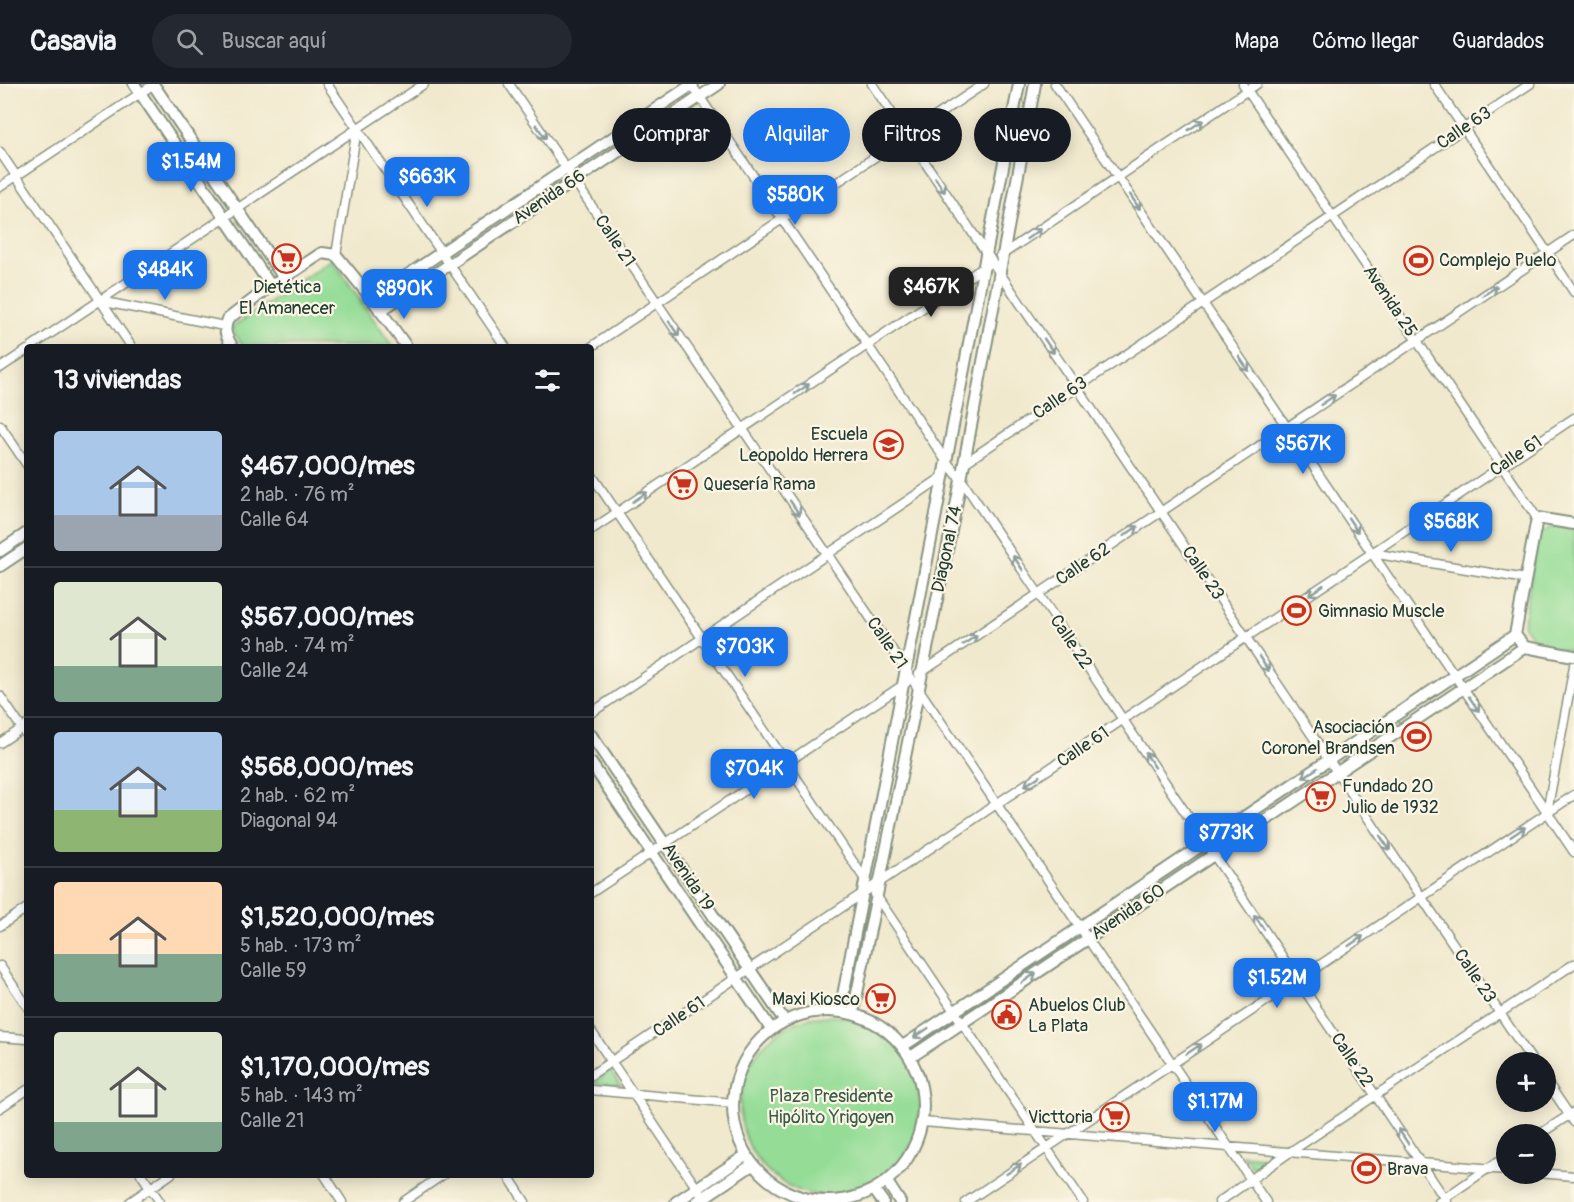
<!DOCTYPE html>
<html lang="es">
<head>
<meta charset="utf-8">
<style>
	body { margin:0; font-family:Pangolin,sans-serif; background:#242831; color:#f1f3f6; height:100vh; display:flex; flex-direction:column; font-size:22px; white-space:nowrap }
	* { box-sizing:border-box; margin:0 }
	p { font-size:20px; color:#9ea1a6 }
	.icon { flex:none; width:33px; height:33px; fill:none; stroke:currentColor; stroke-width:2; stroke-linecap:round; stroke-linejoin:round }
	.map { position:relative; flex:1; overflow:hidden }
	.drawer { position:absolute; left:24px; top:260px; width:570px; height:834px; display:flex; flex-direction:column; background:#171b24; border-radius:6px; box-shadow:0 3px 15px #0003 }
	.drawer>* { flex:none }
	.hud { position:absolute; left:612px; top:24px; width:570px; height:54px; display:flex; gap:12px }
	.controls { position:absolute; left:1496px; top:968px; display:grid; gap:12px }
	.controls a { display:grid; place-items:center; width:60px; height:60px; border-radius:50%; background:#171b24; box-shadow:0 3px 15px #0003; font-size:30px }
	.price { position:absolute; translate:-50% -51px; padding:0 14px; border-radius:12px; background:#1a73e8; color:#fff; font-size:20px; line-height:39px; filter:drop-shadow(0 2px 3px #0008) }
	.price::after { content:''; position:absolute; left:50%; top:36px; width:18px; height:14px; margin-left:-9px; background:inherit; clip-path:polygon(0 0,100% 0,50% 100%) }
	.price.selected { background:#222; color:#fff }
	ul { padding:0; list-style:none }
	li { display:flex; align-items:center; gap:18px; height:150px; padding:0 30px }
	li+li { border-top:2px solid #363941 }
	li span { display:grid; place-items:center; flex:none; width:168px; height:120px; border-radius:6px; color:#555 }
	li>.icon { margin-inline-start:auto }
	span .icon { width:72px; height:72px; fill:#fffc; stroke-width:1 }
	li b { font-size:26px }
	h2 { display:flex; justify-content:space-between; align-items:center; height:72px; padding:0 30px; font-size:26px }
	.chip { padding:0 21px; border-radius:27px; background:#171b24; box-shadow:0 3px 15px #0003; font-size:21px; line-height:54px }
	.chip.selected { background:#1a73e8; color:#fff }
	header { display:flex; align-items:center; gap:36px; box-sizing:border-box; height:84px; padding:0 30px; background:#171b24; border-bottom:2px solid #363941 }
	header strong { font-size:28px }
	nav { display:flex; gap:33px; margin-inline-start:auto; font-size:21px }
	.search { width:420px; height:54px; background:#242831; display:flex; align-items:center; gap:15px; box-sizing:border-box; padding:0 21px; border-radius:33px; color:#9ea1a6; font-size:22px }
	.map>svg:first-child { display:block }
	.green { fill:#95dd97; stroke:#5a8d66; stroke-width:1.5 }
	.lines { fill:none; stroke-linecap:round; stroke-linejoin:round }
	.minor-casing { stroke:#889380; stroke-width:11 }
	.major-casing { stroke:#889380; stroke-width:14 }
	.minor { stroke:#fff; stroke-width:8 }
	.major { stroke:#fff; stroke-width:10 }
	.oneway { stroke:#8f9e9a }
	.labels { text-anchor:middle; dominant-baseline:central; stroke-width:4.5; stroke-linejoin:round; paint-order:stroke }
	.street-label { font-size:18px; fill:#1f3d34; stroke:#fcf5e5 }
	.poi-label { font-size:18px; fill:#1f3d34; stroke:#fcf5e5; text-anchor:start }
	.park-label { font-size:18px; fill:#375d48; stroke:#fcf5e5 }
</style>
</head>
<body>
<header>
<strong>Casavia</strong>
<div class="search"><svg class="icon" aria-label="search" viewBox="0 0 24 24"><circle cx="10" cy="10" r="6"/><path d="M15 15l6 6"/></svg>Buscar aquí</div>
<nav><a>Mapa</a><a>Cómo llegar</a><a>Guardados</a></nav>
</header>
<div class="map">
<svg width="1574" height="1118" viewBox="0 0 1574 1118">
	<rect width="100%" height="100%" fill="#fcf5e5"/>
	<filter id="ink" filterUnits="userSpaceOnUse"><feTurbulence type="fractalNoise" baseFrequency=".0167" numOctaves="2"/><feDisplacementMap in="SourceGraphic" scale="12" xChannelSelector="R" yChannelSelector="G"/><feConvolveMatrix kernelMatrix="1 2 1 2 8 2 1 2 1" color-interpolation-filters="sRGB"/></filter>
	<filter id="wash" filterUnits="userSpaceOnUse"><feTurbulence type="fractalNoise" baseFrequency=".008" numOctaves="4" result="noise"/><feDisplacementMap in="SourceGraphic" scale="24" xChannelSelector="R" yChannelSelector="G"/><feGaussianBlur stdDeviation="1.35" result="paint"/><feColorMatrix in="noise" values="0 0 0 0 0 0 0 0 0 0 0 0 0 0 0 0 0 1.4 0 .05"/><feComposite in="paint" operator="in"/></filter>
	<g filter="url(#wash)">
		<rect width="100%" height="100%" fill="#f0e9cd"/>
		<path class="green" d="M332,175L392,262H243L231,244Z
			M1555,442L1574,446V568L1537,560L1523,541L1538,450Z
			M740 1022a90 90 0 1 1 180 0a90 90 0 1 1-180 0Z
			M610,986L621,1002L593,999Z
			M1243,1071L1269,1074L1253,1084Z"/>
	</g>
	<g filter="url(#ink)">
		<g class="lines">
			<defs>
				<path id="minor" d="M327,0L505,262
					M509,0L1266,1118
					M691,0L946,377L966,402L1447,1118
					M872,0L1533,978
					M1055,0L1574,768
					M1243,0L1537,434
					M1434,0L1574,208
					M0,68L131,262
					M0,103L154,0
					M336,171L357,45
					M1000,172L1257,0
					M100,217L224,242
					M32,262L424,0
					M591,263L984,0
					M0,284L27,266
					M0,341L27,381
					M963,380L1530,0
					M591,390L866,797
					M591,446L987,181
					M1372,469L1526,495
					M919,590L1574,151
					M0,612L27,652
					M591,629L944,392
					M0,659L27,641
					M1547,728L1574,582
					M591,809L906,599
					M875,810L1083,1118
					M0,842L27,824
					M0,882L27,922
					M591,947L706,1118
					M0,953L27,955
					M591,991L1574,334
					M1545,995L1574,1038
					M591,1006L734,1019
					M0,1024L27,1006
					M923,1038L1506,1086
					M1540,1050L1574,1028
					M1538,1089L1574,1092
					M141,1090L160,1118
					M324,1090L342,1118
					M507,1090L525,1118
					M130,1118L171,1090
					M403,1118L444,1090
					M966,1118L1574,711
					M1219,1118L1290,1068L1574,880
					M1439,1118L1506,1072"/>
				<path id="major" d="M134,0L271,202
					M153,0L284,194
					M372,215L693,0
					M380,227L719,0
					M232,262C226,252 223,246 228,235L271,202L322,169L336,171L372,215L406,262
					M1574,440L1537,434L1515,551L1525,563L1574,572
					M0,467L27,449
					M0,482L27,464
					M591,651L784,936
					M591,679L771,945
					M840,927L1019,0
					M733 1022a95 95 0 1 1 190 0a95 95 0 1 1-190 0Z
					M853,929L957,417L1035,0
					M903,962L1515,551
					M911,973L1525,563
					M887,1098L900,1118
					M875,1107L883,1118
					M676,1118L745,1072
					M697,1118L752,1081"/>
			</defs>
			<use href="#minor" class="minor-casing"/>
			<use href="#major" class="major-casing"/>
			<use href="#minor" class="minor"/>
			<use href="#major" class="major"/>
		</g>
		<defs><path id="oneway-shaft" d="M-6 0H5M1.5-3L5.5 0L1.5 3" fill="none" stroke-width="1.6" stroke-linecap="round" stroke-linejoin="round" transform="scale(1.5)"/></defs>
		<g class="oneway">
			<use href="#oneway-shaft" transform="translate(1196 41) rotate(-34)"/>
			<use href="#oneway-shaft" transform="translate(541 48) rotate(56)"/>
			<use href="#oneway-shaft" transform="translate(940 101) rotate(56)"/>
			<use href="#oneway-shaft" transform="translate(1135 118) rotate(56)"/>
			<use href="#oneway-shaft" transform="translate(1034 150) rotate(-34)"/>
			<use href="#oneway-shaft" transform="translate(1490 207) rotate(-34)"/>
			<use href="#oneway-shaft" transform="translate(674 245) rotate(56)"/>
			<use href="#oneway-shaft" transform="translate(1049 262) rotate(56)"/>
			<use href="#oneway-shaft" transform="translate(1244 280) rotate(56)"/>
			<use href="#oneway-shaft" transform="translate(802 305) rotate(-34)"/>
			<use href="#oneway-shaft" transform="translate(1328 316) rotate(-34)"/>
			<use href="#oneway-shaft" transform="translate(640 413) rotate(-34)"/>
			<use href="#oneway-shaft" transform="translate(795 424) rotate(56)"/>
			<use href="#oneway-shaft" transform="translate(1353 441) rotate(56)"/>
			<use href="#oneway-shaft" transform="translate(1131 447) rotate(-34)"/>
			<use href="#oneway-shaft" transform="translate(1018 479) rotate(-124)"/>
			<use href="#oneway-shaft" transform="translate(1316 506) rotate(146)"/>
			<use href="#oneway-shaft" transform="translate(970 556) rotate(-34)"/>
			<use href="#oneway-shaft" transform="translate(1264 580) rotate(56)"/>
			<use href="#oneway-shaft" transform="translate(1474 620) rotate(56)"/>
			<use href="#oneway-shaft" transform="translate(1150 676) rotate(-124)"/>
			<use href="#oneway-shaft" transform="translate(1310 689) rotate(146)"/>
			<use href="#oneway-shaft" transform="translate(1032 697) rotate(146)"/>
			<use href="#oneway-shaft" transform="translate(1518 748) rotate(-34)"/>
			<use href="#oneway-shaft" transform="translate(1385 759) rotate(56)"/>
			<use href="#oneway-shaft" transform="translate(1259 838) rotate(-124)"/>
			<use href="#oneway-shaft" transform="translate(1356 857) rotate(-34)"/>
			<use href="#oneway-shaft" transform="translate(1029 894) rotate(-34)"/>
			<use href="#oneway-shaft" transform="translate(921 949) rotate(146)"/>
			<use href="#oneway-shaft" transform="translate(1194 965) rotate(-34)"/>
			<use href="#oneway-shaft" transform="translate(1403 1052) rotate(-124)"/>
			<use href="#oneway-shaft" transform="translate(1014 1085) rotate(-34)"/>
		</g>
	</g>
	<defs>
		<symbol id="supermarket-ring" viewBox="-11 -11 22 22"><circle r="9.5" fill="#fcf5e5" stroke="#c8321e" stroke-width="1.5"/><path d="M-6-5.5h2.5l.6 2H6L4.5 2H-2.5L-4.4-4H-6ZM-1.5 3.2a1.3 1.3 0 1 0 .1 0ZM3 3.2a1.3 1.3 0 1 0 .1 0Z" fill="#c8321e"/></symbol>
		<symbol id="stadium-ring" viewBox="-11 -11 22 22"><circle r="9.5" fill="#fcf5e5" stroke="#c8321e" stroke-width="1.5"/><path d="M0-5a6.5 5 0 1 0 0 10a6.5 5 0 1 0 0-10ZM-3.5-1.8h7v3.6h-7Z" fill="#c8321e"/></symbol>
		<symbol id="school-ring" viewBox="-11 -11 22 22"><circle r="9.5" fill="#fcf5e5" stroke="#c8321e" stroke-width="1.5"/><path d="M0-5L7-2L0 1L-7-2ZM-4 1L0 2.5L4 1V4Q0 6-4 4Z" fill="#c8321e"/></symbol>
		<symbol id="civic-ring" viewBox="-11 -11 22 22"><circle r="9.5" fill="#fcf5e5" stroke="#c8321e" stroke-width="1.5"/><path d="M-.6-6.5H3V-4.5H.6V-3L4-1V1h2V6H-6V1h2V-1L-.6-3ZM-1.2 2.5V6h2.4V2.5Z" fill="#c8321e"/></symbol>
	</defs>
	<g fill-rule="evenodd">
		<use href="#supermarket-ring" x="270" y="158" width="33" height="33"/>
		<use href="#stadium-ring" x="1402" y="160" width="33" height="33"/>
		<use href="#school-ring" x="872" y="344" width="33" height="33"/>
		<use href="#supermarket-ring" x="666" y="384" width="33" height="33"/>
		<use href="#stadium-ring" x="1280" y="510" width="33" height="33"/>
		<use href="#stadium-ring" x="1400" y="636" width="33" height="33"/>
		<use href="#supermarket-ring" x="1304" y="696" width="33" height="33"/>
		<use href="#supermarket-ring" x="864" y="898" width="33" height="33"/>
		<use href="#civic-ring" x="990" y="914" width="33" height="33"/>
		<use href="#supermarket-ring" x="1098" y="1016" width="33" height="33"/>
		<use href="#stadium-ring" x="1350" y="1068" width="33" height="33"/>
	</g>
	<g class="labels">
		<g class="street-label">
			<text transform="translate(1464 44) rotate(-34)">Calle 63</text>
			<text transform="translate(549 113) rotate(-34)">Avenida 66</text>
			<text transform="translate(615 157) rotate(56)">Calle 21</text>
			<text transform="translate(1390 217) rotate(56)">Avenida 25</text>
			<text transform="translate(1060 314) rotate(-34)">Calle 63</text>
			<text transform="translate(1516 372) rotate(-34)">Calle 61</text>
			<text transform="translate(947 465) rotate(-78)">Diagonal 74</text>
			<text transform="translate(1083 480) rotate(-34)">Calle 62</text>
			<text transform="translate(1203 489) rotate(56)">Calle 23</text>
			<text transform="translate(1071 558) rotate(56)">Calle 22</text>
			<text transform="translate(887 559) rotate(56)">Calle 21</text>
			<text transform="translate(1083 663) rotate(-34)">Calle 61</text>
			<text transform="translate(688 793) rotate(56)">Avenida 19</text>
			<text transform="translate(1128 828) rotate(-34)">Avenida 60</text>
			<text transform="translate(1475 892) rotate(56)">Calle 23</text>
			<text transform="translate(679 933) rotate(-34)">Calle 61</text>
			<text transform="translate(1352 976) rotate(56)">Calle 22</text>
		</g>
		<g class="poi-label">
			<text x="1439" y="176">Complejo Puelo</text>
			<text x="287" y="203" text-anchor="middle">Dietética<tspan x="287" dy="21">El Amanecer</tspan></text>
			<text x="868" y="350" text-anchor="end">Escuela<tspan x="868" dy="21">Leopoldo Herrera</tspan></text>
			<text x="703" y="400">Quesería Rama</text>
			<text x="1318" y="527">Gimnasio Muscle</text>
			<text x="1395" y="643" text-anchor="end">Asociación<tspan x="1395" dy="21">Coronel Brandsen</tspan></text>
			<text x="1342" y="702">Fundado 20<tspan x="1342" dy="21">Julio de 1932</tspan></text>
			<text x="860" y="915" text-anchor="end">Maxi Kiosco</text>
			<text x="1028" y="921">Abuelos Club<tspan x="1028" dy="21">La Plata</tspan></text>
			<text x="1093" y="1033" text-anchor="end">Victtoria</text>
			<text x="1387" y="1085">Brava</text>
		</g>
		<g class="park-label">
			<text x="831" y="1012">Plaza Presidente<tspan x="831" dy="21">Hipólito Yrigoyen</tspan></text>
		</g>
	</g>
</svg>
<div class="controls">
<a>+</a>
<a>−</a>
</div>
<b class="price" style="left:191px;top:109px">$1.54M</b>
<b class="price" style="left:427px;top:124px">$663K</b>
<b class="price" style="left:795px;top:142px">$580K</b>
<b class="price" style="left:165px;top:217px">$484K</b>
<b class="price selected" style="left:931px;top:234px">$467K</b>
<b class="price" style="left:404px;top:236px">$890K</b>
<b class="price" style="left:1303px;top:391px">$567K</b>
<b class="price" style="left:1451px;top:469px">$568K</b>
<b class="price" style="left:745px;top:594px">$703K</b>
<b class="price" style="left:754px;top:716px">$704K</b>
<b class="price" style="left:1226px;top:780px">$773K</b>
<b class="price" style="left:1277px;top:925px">$1.52M</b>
<b class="price" style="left:1215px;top:1049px">$1.17M</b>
<div class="hud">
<a class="chip">Comprar</a>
<a class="chip selected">Alquilar</a>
<a class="chip">Filtros</a>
<a class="chip">Nuevo</a>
</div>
<section class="drawer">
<h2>13 viviendas<svg class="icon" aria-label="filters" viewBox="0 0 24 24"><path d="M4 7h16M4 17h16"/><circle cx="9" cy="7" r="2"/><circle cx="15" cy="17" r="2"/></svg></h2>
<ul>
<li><span style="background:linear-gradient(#a9c7e8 70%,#9aa5b1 0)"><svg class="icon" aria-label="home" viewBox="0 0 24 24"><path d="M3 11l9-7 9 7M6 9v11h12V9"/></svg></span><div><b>$467,000/mes</b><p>2 hab. · 76 m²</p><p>Calle 64</p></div></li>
<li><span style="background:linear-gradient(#dfe7d0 70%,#7fa58c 0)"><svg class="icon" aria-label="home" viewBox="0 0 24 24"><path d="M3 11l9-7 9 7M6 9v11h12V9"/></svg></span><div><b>$567,000/mes</b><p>3 hab. · 74 m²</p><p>Calle 24</p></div></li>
<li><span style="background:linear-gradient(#a9c7e8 65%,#8fb573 0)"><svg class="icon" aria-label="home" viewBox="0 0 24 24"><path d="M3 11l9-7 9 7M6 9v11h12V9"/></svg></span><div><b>$568,000/mes</b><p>2 hab. · 62 m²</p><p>Diagonal 94</p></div></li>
<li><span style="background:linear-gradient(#ffd9b3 60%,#7fa58c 0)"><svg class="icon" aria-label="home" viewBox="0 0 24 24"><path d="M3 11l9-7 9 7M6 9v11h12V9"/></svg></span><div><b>$1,520,000/mes</b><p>5 hab. · 173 m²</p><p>Calle 59</p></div></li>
<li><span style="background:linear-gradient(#dfe7d0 75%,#7fa58c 0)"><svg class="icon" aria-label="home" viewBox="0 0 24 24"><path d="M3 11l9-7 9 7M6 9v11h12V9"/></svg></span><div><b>$1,170,000/mes</b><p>5 hab. · 143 m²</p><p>Calle 21</p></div></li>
</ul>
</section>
</div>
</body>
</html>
